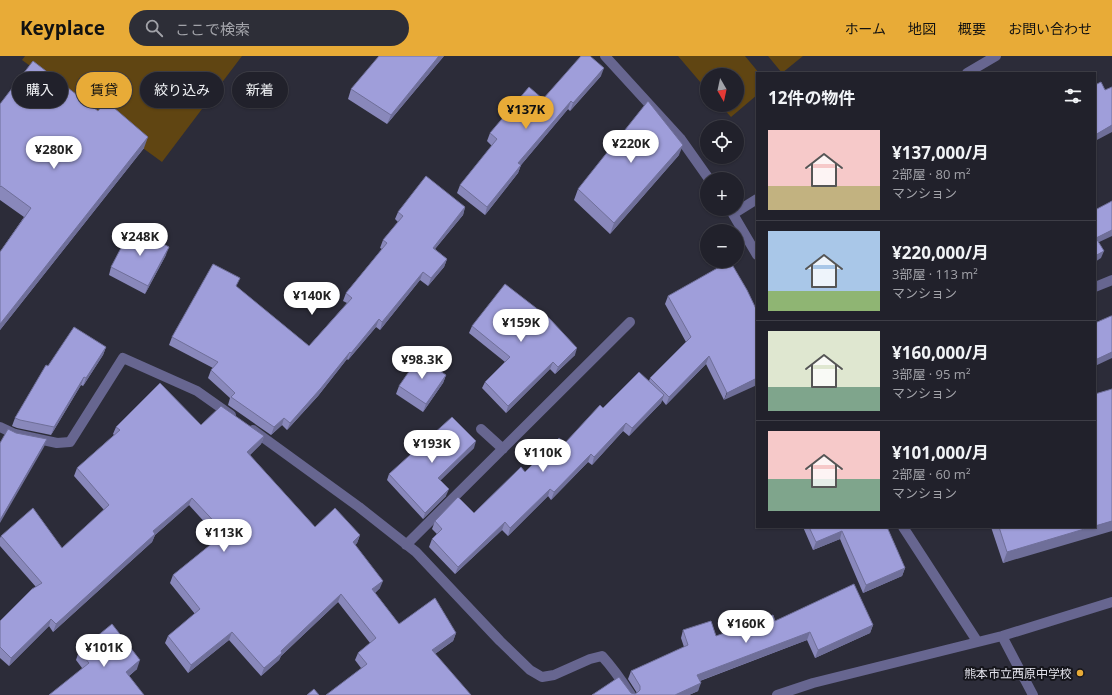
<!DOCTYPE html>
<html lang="ja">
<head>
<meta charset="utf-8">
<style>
	body { margin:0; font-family:"Open Sans","Noto Sans JP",sans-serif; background:#2d2e37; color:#f1f3f6; height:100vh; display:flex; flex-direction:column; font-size:15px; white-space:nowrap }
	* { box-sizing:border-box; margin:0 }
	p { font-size:13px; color:#a2a3a9 }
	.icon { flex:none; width:22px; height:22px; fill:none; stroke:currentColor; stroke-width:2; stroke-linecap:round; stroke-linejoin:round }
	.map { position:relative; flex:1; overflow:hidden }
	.side { position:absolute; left:756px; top:16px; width:340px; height:456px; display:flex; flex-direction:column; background:#21212b; border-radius:0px; box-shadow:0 1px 3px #0004,0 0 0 1px #3e3e47 }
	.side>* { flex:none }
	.top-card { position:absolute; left:12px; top:16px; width:380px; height:36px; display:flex; gap:8px }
	.needle { width:26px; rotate:171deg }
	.controls { position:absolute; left:700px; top:12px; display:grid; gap:8px }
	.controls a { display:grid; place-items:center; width:44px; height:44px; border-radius:50%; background:#21212b; box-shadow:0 1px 3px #0004,0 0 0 1px #3e3e47; font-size:20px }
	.price { position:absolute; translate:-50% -34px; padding:0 9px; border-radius:14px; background:#fff; color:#222; font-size:13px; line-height:26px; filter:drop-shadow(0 1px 2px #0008) }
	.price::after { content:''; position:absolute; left:50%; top:24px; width:12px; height:9px; margin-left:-6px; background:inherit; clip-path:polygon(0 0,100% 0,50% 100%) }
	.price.selected { background:#e8ab37; color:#111 }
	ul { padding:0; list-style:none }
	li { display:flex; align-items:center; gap:12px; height:100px; padding:0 12px }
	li+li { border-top:1px solid #3e3e47 }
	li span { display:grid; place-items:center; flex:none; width:112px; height:80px; border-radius:0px; color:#555 }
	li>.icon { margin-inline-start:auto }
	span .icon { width:48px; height:48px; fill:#fffc; stroke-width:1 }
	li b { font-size:17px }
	h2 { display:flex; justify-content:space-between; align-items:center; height:48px; padding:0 12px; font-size:17px }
	.chip { padding:0 14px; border-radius:18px; background:#21212b; box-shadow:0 1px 3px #0004,0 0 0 1px #3e3e47; font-size:14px; line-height:36px }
	.chip.selected { background:#e8ab37; color:#111 }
	header { display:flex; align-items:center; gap:24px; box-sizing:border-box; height:56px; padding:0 20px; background:#e8ab37; color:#111 }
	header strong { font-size:19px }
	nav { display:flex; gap:22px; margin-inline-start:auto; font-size:14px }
	.search { width:280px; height:36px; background:#2d2e37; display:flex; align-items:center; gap:10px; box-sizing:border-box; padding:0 14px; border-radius:22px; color:#a2a3a9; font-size:15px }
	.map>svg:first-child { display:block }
	.green { fill:#604512 }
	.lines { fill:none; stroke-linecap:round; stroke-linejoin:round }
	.street { stroke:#676690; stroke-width:10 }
	.wall { fill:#8988bb }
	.shaded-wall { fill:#6f6f99 }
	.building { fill:#9f9eda; stroke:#6f6f99 }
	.poi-dot { fill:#e8ab37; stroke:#15151b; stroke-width:1.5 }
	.labels { text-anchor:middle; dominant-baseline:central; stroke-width:4; stroke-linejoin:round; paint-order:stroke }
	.poi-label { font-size:12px; fill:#e2e2eb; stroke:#15151b; text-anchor:end }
</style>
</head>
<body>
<header>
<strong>Keyplace</strong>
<div class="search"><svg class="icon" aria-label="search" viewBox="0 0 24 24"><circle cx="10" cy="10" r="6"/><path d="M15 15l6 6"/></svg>ここで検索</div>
<nav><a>ホーム</a><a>地図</a><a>概要</a><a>お問い合わせ</a></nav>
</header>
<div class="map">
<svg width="1112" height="639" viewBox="0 0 1112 639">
	<rect width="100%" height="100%" fill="#2c2c39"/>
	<path class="green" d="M25,0H242L162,106L22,4Z
		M678,0H745L759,17H757V39L731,61L720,49H737V19H707V34Z
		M768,0H803L782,17Z"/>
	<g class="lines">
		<path class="street" d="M605,0L680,82L709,123
			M967,17L996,0
			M730,153L757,199
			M733,158L757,143
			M1095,231L1112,224
			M0,371L15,378L57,387L70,386L123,302L197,335L231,359
			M481,373L503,393
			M253,374L359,451L416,496L500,585L530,614L542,621L554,619L590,603L602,600C613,612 622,625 631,639
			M903,471L977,585
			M406,489L630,266
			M1002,580L1033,639
			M777,639L813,627L1002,580L1112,546"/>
	</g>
	<path class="wall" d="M444,0L387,68L348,43L351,33Z
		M601,20L570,55L568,53L521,109L518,117L485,159L457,137L460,129L492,90L487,85L490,77L543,43Z
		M0,48L144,92L0,274V196L24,161L0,144Z
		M679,99L610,178L574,144L578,133Z
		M465,151L463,159L435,193L447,203L444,211L428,230L420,224L380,274L376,271L348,304L347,303L318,340L287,374L282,369L271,379L228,349L230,342L208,322L211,314L213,312L169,289L172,281L237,231L309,290L347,247L343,245L346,237L382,193L380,192L383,184L398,166L395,163L398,156Z
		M166,199L145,238L109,219L111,211Z
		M668,240L757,255L724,344L706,308L666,349L662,344L661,347L629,380L623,375L592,409L588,406L551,444L548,440L508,480L502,474L455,518L429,491L432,483L437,478L432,473L435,465L474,457L525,416L565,387L603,352L649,325L650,322L686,286L665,248Z
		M472,270L575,299L555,318L550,313L506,357L482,332L485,326L505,306L469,277Z
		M106,291L103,299L83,330L81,329L51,379L17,372L12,370L15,362L48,310Z
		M446,319L443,327L423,356L396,338L399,330Z
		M201,369L264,380L261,388L250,399L315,471L360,479L357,487L355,489L380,532L375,537L399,568L456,577L453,585L435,598L361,612L355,604L358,597L370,587L338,546L281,600L279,604L261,620L229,584L188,617L165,587L168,580L195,558L170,527L173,519L219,482L189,449L155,479L152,486L53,576L49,570L9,610L0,602V565L36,531L0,490V482L1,480L62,492L104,454L74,420L77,412L114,379L113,378L116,371Z
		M474,392L440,424L446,440L423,463L387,424L389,418Z
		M803,471H887L905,512L902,520L863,537L840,483L813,494Z
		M991,471H1095L1003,507Z
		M775,565L873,569L870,577L815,602L807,584L700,625L698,635L689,639H592L631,637L635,638L637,637L628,623L631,615L684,591L681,582L683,574L716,580Z
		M79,595L137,613L129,620L82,612L76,604Z"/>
	<path class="shaded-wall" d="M439,0H444L387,68L391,59Z
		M604,12L601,20L570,55L573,47Z
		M571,45L568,53L516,115L518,107Z
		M1112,69V76L1095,85V79Z
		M148,81L144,92L0,274V268Z
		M683,89L679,99L610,178L614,167Z
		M521,109L518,117L485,159L487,151Z
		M465,151L463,159L430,199L433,192Z
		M1112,174V180L1095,188L1096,182Z
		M169,191L166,199L145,238L148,230Z
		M1104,195L1101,202L1095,206V200Z
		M447,203L444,211L428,230L431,222Z
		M423,216L420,224L380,274L382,266Z
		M379,263L376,271L348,304L351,297Z
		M106,291L103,299L83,330L86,322Z
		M577,292L575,299L555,318L558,311Z
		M350,296L347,303L318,340L287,374L290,367Z
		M1112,296V302L1095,310V304Z
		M709,300L706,308L666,349L669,341Z
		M553,306L550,313L506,357L508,350Z
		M446,319L443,327L423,356L426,348Z
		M84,321L81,329L51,379L54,371Z
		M757,322V329L724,344L727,337Z
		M664,339L661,347L629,380L632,372Z
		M284,362L282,369L271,379L274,371Z
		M626,367L623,375L592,409L594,401Z
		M264,380L261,388L244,404L247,396Z
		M47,383L44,391L0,467V464Z
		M476,385L474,392L436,429L438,422Z
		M591,398L588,406L551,444L554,436Z
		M449,433L446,440L423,463L425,457Z
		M550,433L548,440L508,480L510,472Z
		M192,442L189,449L155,479L152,486L53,576L56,568L153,475Z
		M1112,465V475L1003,507L1007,496L1091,471H1095V470Z
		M505,466L502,474L455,518L458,511Z
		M842,475L840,483L813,494L816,486Z
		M360,479L357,487L350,494L353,486Z
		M905,512L902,520L863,537L866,529Z
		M383,525L380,532L369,541L372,533Z
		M341,538L338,546L281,600L279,604L261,620L264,612L281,595Z
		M51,563L49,570L9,610L11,602Z
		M873,569L870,577L815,602L818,594Z
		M232,576L229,584L188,617L191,609Z
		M810,576L807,584L694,627L697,619Z
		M456,577L453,585L429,602L432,594Z
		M140,604L137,613L122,625L126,616Z
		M701,627L698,635L689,639H675Z"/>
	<path class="building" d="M379,0H439L391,59L351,33Z
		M581,0H590L604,12L573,47L571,45L518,107L521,109L487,151L460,129L497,83L490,77L529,31L543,43Z
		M33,5L98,55L106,45L148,81L0,268V196L31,152L1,130L0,131V48Z
		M1101,26L1105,34L1112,31V69L1095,79V29Z
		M648,45L683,89L614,167L578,133Z
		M426,120L465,151L433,192L447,203L431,222L423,216L382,266L379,263L351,297L350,296L321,332L290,367L284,362L274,371L231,341L235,337L211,314L218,306L172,281L213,208L240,222L236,230L309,290L352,242L346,237L387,187L383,184L403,160L398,156Z
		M1112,145V174L1096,182L1104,195L1095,200V154Z
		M132,171L169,191L148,230L111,211Z
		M730,205L747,234L757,255V322L727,337L709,300L669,341L650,322L691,281L668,240Z
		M505,228L549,262L577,292L558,311L553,306L508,350L485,326L510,301L472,270Z
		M1111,260H1112V296L1095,304V267Z
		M74,271L106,291L86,322L84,321L54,371L20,364L15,362L46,309L48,310Z
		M419,301L446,319L426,348L399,330Z
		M639,316L664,339L632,372L626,367L594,401L591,398L554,436L550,433L510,472L505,466L458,511L432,483L442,473L435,465L458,441L474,457L521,411L525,416L559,382L565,387L600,349L603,352Z
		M160,327L201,369L221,350L264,380L247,396L315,471L335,452L360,479L353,486L383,525L372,533L399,568L435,542L456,577L432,594L471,639H326L367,608L358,597L376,582L341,538L281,595L282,597L264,612L232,576L191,609L168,580L200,553L173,519L225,477L192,442L153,475L155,478L56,568L51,563L11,602L0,591V565L32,533L42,527L1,480L33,452L62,492L109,449L77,412L120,374L116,371Z
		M1112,333V465L1095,470V338Z
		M452,361L476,385L438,422L449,433L425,457L389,418Z
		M8,373L16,377L47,383L0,464V387Z
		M809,471H887L905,512L866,529L842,475L816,486Z
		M999,471H1091L1007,496Z
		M854,528L873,569L818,594L810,576L697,619L701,627L675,639H592L619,621L631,637L635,638L638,636L640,634V630L631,615L688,589L683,574L711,565L716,580L773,559L775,565Z
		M112,568L140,604L126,616L144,639H49L89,607L79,595Z
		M314,633L319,639H307Z"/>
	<circle class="poi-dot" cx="1080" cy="617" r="4"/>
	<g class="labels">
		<g class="poi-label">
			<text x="1072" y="617">熊本市立西原中学校</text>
		</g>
	</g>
</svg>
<div class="controls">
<a><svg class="needle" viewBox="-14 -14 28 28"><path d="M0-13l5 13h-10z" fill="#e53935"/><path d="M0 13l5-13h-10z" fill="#a2a3a9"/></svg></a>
<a><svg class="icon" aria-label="locate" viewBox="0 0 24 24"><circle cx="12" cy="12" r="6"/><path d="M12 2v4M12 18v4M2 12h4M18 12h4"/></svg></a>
<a>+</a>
<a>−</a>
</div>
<b class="price selected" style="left:526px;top:74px">¥137K</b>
<b class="price" style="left:631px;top:108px">¥220K</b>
<b class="price" style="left:54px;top:114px">¥280K</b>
<b class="price" style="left:140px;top:201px">¥248K</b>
<b class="price" style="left:312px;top:260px">¥140K</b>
<b class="price" style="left:521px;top:287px">¥159K</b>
<b class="price" style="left:422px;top:324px">¥98.3K</b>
<b class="price" style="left:432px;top:408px">¥193K</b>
<b class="price" style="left:543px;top:417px">¥110K</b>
<b class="price" style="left:224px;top:497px">¥113K</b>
<b class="price" style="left:746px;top:588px">¥160K</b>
<b class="price" style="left:104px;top:612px">¥101K</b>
<div class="top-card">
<a class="chip">購入</a>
<a class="chip selected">賃貸</a>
<a class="chip">絞り込み</a>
<a class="chip">新着</a>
</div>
<section class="side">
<h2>12件の物件<svg class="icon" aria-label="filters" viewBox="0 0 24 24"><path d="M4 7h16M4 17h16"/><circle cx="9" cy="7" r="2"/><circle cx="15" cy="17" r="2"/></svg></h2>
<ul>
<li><span style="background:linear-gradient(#f6c9c9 70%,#c2b280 0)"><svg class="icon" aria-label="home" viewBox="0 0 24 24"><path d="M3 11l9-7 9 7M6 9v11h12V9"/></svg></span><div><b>¥137,000/月</b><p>2部屋 · 80 m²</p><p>マンション</p></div></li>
<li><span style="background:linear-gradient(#a9c7e8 75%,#8fb573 0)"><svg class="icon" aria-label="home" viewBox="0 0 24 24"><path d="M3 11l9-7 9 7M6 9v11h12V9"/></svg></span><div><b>¥220,000/月</b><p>3部屋 · 113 m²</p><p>マンション</p></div></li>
<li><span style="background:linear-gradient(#dfe7d0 70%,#7fa58c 0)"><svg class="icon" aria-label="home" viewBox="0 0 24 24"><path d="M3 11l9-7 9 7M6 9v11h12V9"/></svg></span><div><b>¥160,000/月</b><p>3部屋 · 95 m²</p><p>マンション</p></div></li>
<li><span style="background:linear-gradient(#f6c9c9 60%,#7fa58c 0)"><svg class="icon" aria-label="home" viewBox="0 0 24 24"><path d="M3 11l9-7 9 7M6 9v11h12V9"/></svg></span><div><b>¥101,000/月</b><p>2部屋 · 60 m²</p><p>マンション</p></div></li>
</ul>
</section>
</div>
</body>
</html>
